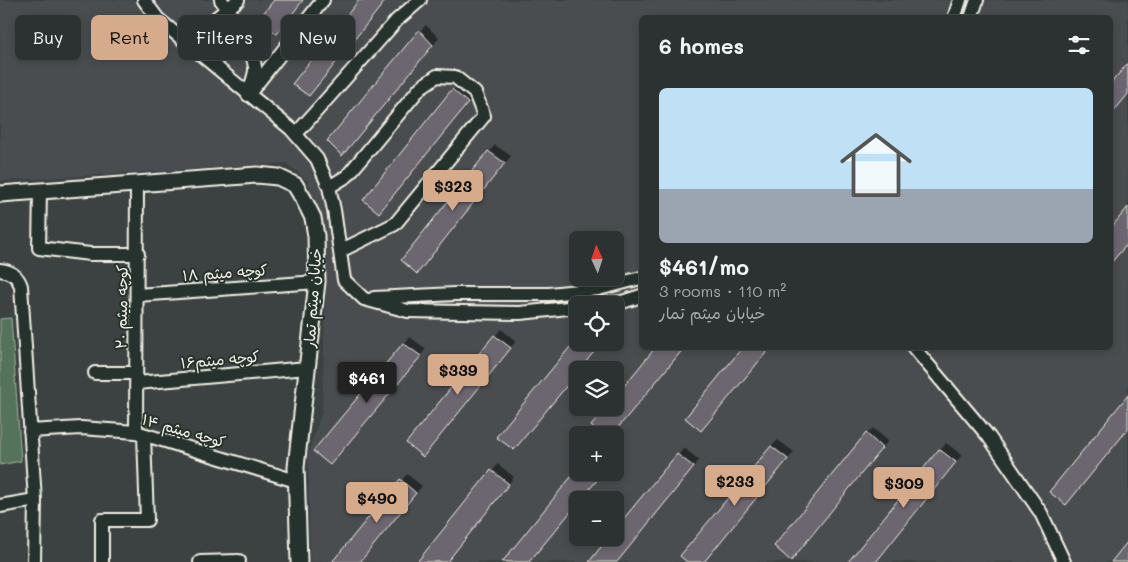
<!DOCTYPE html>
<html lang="en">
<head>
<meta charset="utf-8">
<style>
	body { margin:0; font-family:Mali,"Playpen Sans Arabic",sans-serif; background:#383e3d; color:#f1f3f6; height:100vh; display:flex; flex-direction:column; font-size:19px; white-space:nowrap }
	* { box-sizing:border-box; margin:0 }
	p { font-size:16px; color:#a6aaab }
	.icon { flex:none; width:28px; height:28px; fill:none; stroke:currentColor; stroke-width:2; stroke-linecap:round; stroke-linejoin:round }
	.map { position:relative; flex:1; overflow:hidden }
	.side { position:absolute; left:639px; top:15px; width:474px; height:335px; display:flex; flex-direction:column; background:#2c3231; border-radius:8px; box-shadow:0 2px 8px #0003,0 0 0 1px #484d4d }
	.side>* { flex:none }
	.banner { position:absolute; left:15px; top:15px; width:475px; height:45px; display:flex; gap:10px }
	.needle { width:32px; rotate:357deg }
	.controls { position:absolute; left:569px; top:231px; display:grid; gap:10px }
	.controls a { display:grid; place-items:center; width:55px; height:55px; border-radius:8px; background:#2c3231; box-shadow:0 2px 8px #0003,0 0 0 1px #484d4d; font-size:25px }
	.price { position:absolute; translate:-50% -42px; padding:0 11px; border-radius:5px; background:#d6ab8b; color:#111; font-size:16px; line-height:32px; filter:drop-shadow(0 1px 2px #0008) }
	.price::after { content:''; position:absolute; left:50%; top:30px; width:15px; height:11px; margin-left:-8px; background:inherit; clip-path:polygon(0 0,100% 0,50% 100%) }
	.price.selected { background:#222; color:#fff }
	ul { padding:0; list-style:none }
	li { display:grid; align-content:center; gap:10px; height:265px; padding:0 20px }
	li+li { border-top:1px solid #484d4d }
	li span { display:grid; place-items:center; height:155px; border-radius:8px; color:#555 }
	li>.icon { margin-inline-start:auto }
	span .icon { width:90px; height:90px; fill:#fffc; stroke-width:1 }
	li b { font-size:21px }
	h2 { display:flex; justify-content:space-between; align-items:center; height:60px; padding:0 20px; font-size:21px }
	.chip { padding:0 18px; border-radius:8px; background:#2c3231; box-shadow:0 2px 8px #0003,0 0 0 1px #484d4d; font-size:18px; line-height:45px }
	.chip.selected { background:#d6ab8b; color:#111 }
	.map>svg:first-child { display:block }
	.built { fill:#4a4d4f; fill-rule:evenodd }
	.green { fill:#55725a; stroke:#a4b2a1 }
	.shadow { fill:#0007 }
	.building { fill:#6c6670; stroke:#f4f1e8 }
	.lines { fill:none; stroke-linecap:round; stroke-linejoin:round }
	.minor-casing { stroke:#f4f1e8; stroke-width:16 }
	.tertiary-casing { stroke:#f4f1e8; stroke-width:19 }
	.minor { stroke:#26332d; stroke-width:12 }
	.tertiary { stroke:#26332d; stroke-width:15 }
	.labels { text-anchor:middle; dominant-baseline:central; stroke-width:4; stroke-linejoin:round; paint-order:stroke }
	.street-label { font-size:15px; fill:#f4f1e8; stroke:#26332d }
</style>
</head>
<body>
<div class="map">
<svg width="1128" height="562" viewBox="0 0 1128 562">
	<rect width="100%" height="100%" fill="#3b4241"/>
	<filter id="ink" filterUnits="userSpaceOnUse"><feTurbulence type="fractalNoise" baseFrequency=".02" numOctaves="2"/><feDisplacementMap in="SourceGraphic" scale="10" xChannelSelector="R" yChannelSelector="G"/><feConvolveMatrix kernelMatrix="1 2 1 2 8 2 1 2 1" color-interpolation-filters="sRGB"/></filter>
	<g filter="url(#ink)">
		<path class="built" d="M0,0H1128V562H310L308,453L322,412L327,254L308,181L287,163L0,181ZM641,18H1110V348H641ZM578,240H615V278H578ZM578,305H615V342H578ZM578,370H615V408H578ZM578,435H615V472H578ZM578,500H615V538H578Z"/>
		<path class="green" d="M11,318L21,461L0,465V319Z"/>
		<path class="shadow" d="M426,25L439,38L348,148L420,31Z
			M459,84L474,96L385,205L453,90Z
			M495,145L511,156L423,266L402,260Z
			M501,329L516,341L429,449L408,443Z
			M410,337L426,349L330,464L404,344Z
			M657,348H683L614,432L612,435H604L593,426L608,408H615V399Z
			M744,348H770L708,423L686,418Z
			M873,428L888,441L798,553L867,434Z
			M778,440L794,452L703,562H689L771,446Z
			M946,443L962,455L876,562H856Z
			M684,448L699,460L617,562H590L610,538H615V531Z
			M498,464L514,477L447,562H419Z
			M578,471L603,472L580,500H578L528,562H503Z
			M407,474L422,486L360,562H333Z"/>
		<path class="building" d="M274,0H303L277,34L257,21Z
			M359,0H386L309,96L292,84Z
			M419,30L433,45L342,156L327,141Z
			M1128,63V94L1110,116V84Z
			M452,89L468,103L379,213L363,200Z
			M488,151L505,163L417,274L401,260Z
			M1128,207V243L1110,264V229Z
			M494,335L511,348L423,457L406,443Z
			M574,342H602L579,370H578V372L514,450L496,437Z
			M403,343L421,356L330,465L313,451Z
			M655,348H684L612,435H602L591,426L606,408H615V397Z
			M742,348H770L701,431L685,418Z
			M1128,395V429L1066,505L1049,492Z
			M866,433L882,448L791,561L774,546Z
			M771,446L788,459L704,562H687L680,556Z
			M939,449L956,462L876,562H848Z
			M677,454L694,467L617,562H589L608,538H615V529Z
			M491,470L509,484L447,562H417Z
			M575,472H595L600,477L580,500H578V503L529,562H502Z
			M400,479L416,493L360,562H332Z
			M1128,541V562H1111Z"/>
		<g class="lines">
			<defs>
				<path id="minor" d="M144,0L158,19L291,129L317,159L329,187L334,210L344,280L364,299L408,311L520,313L578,307
					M221,0C234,16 252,46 255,67C256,74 251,83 250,90
					M954,18L960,0
					M971,18L977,0
					M186,43L238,0
					M248,95L323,0
					M296,134L397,20L420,0
					M329,187L347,176L421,87L437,76L455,77L475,93L484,116L395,224L340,251
					M40,190L39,248L90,254H138
					M0,270C10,271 18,276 21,286L35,500L34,562
					M137,295L317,282
					M374,298L455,294H549L598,289L641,278
					M596,305L622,302L641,296
					M914,348L989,437L1041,513L1064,562
					M95,373H135
					M137,383L307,368
					M30,431L81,428L136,432L296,481
					M136,432L137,183
					M0,506L35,500
					M102,562V520H147L144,435
					M200,562L239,561"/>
				<path id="tertiary" d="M0,194L257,175L278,177L295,185L304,200L313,218L316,236L317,282L296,467L299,562"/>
			</defs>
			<use href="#minor" class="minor-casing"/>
			<use href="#tertiary" class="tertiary-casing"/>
			<use href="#minor" class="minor"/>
			<use href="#tertiary" class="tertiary"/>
		</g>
	</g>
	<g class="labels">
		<g class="street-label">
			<text transform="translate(225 272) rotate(-4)">کوچه میثم ۱۸</text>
			<text transform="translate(312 298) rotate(-86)">خیابان میثم تمار</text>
			<text transform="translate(121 307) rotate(-89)">کوچه میثم ۲۰</text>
			<text transform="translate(220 359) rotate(-5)">کوچه میثم۱۶</text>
			<text transform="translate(184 430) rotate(16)">کوچه میثم ۱۴</text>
		</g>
	</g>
</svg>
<div class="controls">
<a><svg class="needle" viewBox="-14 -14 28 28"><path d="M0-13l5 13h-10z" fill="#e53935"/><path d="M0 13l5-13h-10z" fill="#a6aaab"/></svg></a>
<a><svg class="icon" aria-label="locate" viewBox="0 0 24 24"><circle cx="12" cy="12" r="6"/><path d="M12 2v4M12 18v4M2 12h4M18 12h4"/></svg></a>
<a><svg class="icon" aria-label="layers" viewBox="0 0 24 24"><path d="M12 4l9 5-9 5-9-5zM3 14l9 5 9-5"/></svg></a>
<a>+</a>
<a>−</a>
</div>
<b class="price" style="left:453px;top:212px">$323</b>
<b class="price" style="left:458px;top:396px">$339</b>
<b class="price selected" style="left:367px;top:404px">$461</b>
<b class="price" style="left:735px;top:507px">$233</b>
<b class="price" style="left:904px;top:509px">$309</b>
<b class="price" style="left:377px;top:524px">$490</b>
<div class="banner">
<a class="chip">Buy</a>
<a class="chip selected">Rent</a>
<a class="chip">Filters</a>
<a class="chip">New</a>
</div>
<section class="side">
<h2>6 homes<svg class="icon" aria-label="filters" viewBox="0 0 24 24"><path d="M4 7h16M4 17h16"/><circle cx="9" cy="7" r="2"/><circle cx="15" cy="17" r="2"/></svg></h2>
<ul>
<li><span style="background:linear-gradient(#bfe0f5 65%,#9aa5b1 0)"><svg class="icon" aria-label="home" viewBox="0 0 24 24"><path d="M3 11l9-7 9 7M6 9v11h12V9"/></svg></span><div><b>$461/mo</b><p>3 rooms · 110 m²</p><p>خیابان میثم تمار</p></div></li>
</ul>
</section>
</div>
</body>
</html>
